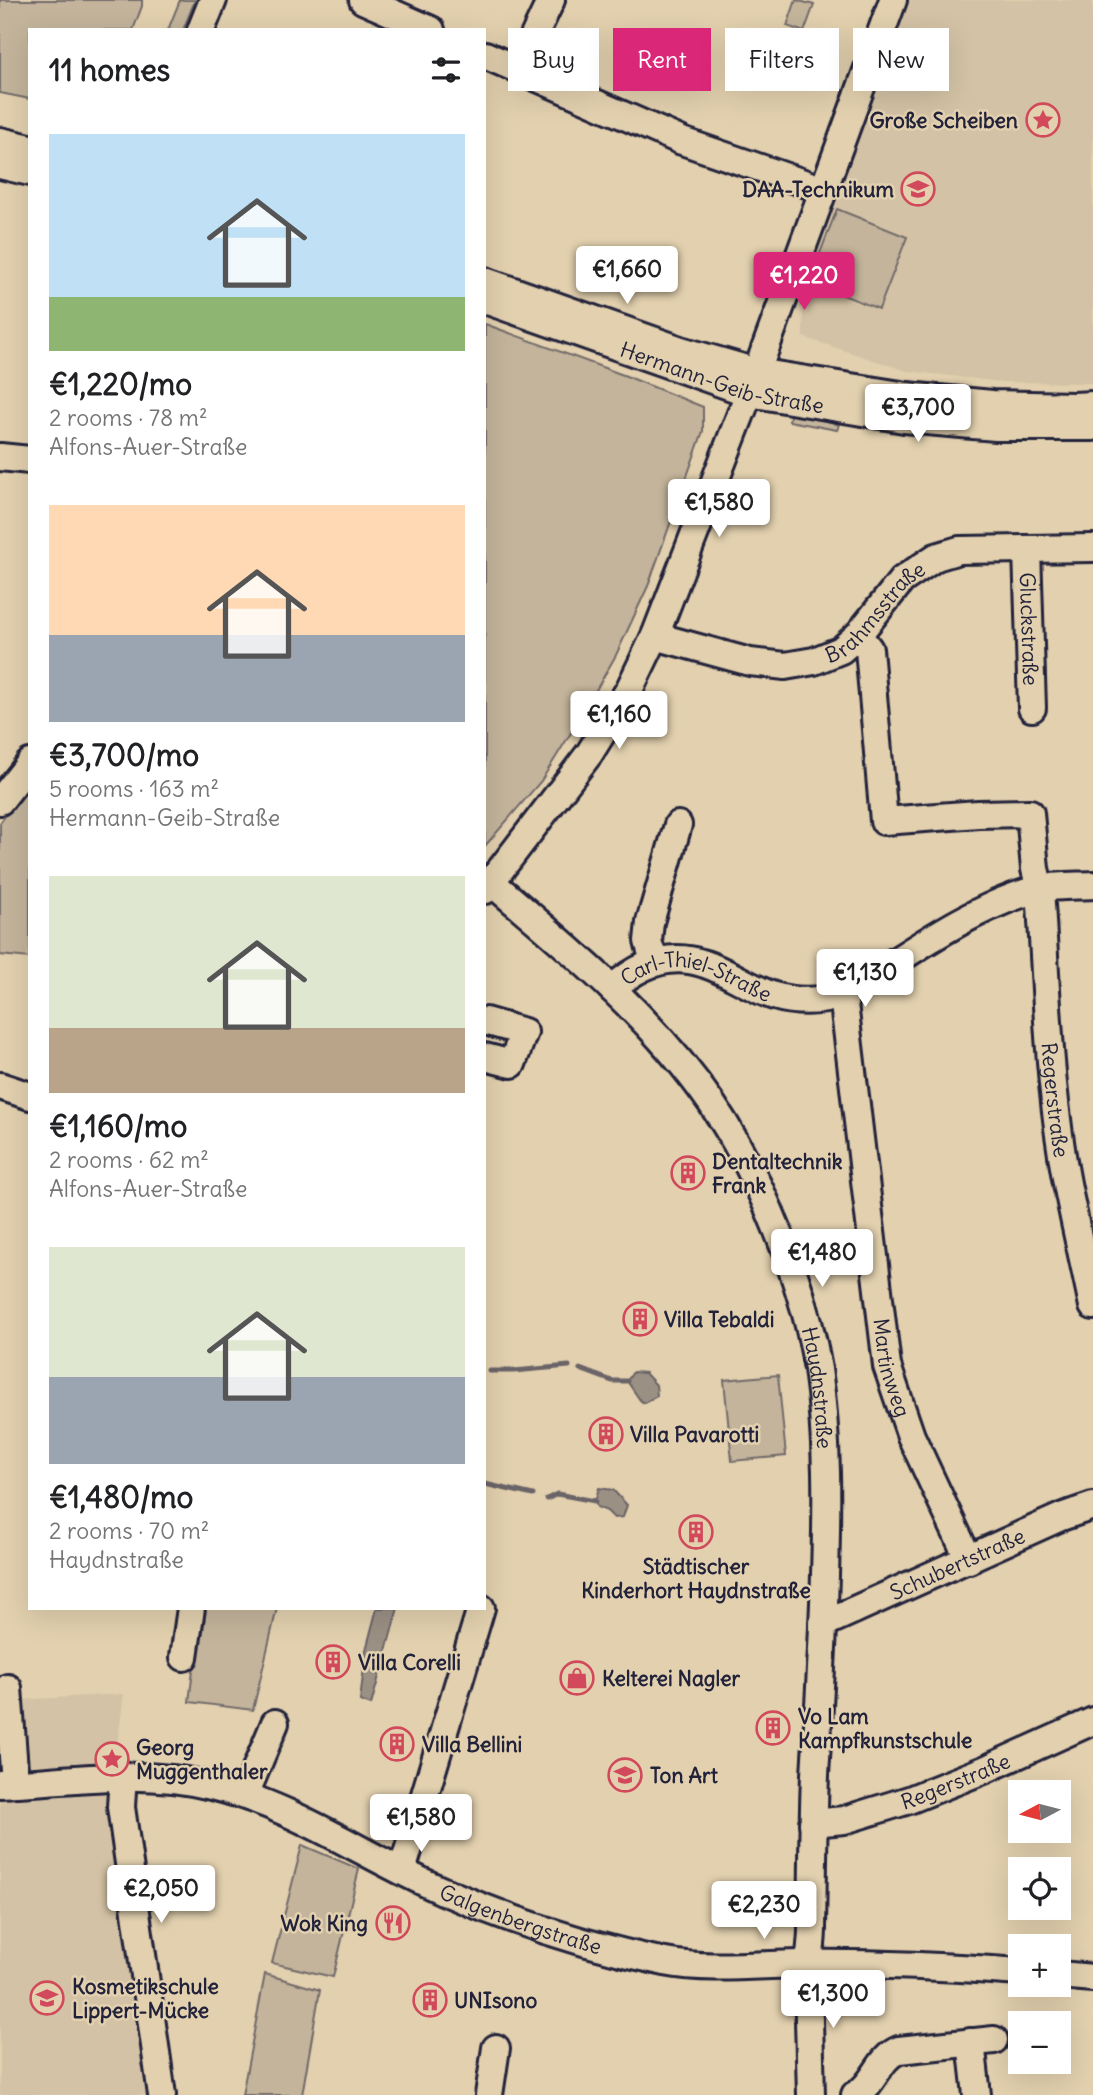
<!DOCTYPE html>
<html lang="en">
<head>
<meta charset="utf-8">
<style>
	body { margin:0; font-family:Delius,sans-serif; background:#f6f6f6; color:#202124; height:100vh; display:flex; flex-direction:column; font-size:26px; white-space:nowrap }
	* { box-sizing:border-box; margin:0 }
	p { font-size:23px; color:#757577 }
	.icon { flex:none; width:38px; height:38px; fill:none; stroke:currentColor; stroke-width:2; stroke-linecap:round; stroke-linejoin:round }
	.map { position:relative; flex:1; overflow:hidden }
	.drawer { position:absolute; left:28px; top:28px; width:458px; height:1582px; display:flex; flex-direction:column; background:#fff; border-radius:0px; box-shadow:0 7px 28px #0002 }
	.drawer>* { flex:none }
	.banner { position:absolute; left:508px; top:28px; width:480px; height:63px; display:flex; gap:14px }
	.needle { width:46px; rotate:263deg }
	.buttons { position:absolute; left:1008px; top:1780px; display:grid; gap:14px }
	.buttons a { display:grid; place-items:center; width:63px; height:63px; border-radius:0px; background:#fff; box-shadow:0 7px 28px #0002; font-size:35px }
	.price { position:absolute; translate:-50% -60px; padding:0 16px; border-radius:7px; background:#fff; color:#222; font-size:23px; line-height:46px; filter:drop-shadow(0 2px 4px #0008) }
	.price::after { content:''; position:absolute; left:50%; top:42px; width:21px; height:16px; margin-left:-10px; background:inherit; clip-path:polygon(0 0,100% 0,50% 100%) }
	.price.selected { background:#db2777; color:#fff }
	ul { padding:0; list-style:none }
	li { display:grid; align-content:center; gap:14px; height:371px; padding:0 21px }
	li span { display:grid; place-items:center; height:217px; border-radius:0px; color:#555 }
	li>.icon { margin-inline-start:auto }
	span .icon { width:126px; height:126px; fill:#fffc; stroke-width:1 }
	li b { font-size:30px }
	h2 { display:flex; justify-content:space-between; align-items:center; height:84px; padding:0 21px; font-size:30px }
	.tag { padding:0 24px; border-radius:0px; background:#fff; box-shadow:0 7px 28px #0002; font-size:24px; line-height:63px }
	.tag.selected { background:#db2777; color:#fff }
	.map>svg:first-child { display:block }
	.built { fill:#d3c2a5 }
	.green { fill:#c3b49b; stroke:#726b6b; stroke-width:2 }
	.water { fill:#9b9084; stroke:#6b6467; stroke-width:2 }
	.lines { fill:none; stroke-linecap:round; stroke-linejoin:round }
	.stream { stroke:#6b6467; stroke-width:5 }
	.minor-casing { stroke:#22223b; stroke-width:32 }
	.minor { stroke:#e2d0ae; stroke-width:26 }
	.labels { text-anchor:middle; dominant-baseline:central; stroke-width:5; stroke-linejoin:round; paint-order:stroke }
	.poi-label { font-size:21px; font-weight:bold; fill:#22223b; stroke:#e2d0ae; text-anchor:start }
	.street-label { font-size:21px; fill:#22223b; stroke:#e2d0ae }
</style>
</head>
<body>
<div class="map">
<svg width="1093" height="2095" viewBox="0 0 1093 2095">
	<rect width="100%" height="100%" fill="#e2d0ae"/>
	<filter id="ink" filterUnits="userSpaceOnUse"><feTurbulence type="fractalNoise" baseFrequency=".0143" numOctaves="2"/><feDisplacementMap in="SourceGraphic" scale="14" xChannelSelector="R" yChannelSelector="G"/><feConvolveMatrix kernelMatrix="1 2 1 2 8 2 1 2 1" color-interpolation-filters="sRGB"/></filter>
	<g filter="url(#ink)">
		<path class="built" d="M906,0H1093V383L1001,382L907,371L803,337V277Z
			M124,1694L111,1791L151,2095H0V1701Z"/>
		<path class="green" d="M0,0H142V6L133,30H30V99L0,93Z
			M180,0H195L183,30H168Z
			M796,0L814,5L804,32L787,26Z
			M837,209L907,237L879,309L809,282Z
			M485,324L626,376L703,407V431L648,586L616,655L579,720L541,781L485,846Z
			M791,411L810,414L839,425L837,430L789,421Z
			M30,782V958L0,955V823Z
			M778,1375L786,1456L732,1461L724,1380Z
			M201,1608H277L253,1710L189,1702Z
			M302,1845L359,1869L333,1977L272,1963Z
			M265,1974L320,1990L302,2095H242Z"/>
		<path class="water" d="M633,1372L645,1373L656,1385L657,1396L644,1403L640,1400L627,1381Z
			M599,1488L613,1490L627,1505L623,1517L614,1518L607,1511L597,1507L595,1501Z
			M377,1608H398L371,1705L360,1701L366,1650Z"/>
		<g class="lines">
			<path class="stream" d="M580,1369L612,1381H627
				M490,1371H514L569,1366
				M485,1484L533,1495
				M547,1499L557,1494L595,1501"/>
			<defs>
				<g id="minor">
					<path d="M363,0L431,30"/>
					<path d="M201,30L213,0"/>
					<path d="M485,55L682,141L824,190"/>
					<path d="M518,70L551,0"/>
					<path d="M0,141L30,148"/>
					<path d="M0,165L30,172"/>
					<path d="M485,281L681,350L757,372L907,396L992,404L1074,406L1093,405"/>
					<path id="s1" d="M485,300L749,393L904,419L996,427H1093"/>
					<path d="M0,457L30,460"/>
					<path id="s2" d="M1027,550L1032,708"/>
					<path id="s3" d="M858,635L869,649L884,821L978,814L1030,813L1035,869L1040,889C1046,977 1048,1067 1062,1155C1070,1206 1083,1256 1093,1306"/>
					<path id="s4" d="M655,636L750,662L785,666L814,661L841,650L858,635L902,580L936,557L959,550L1093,548"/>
					<path d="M0,801L30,763"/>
					<path id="s5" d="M491,882C570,949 653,1018 712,1104C760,1175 804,1283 818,1369C828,1438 827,1506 825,1575C823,1642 819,1708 815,1775C813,1826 813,1877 812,1928C812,1946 808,1964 808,1982C809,2019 810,2057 811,2095"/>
					<path d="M485,890L589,754L629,690L655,636L749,393L893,0"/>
					<path d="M654,961L648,941L650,922L678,825"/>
					<path id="s6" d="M612,989C638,965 669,951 705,964C729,972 750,988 774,996C797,1003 820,1002 843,995C901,959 973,905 1039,889C1056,885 1076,886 1093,885"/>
					<path id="s7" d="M843,995L887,1366L911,1436L969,1560"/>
					<path d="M485,1021L524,1032L512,1064L485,1057"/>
					<path d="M0,1086L30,1096"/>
					<path id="s8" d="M823,1624L1061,1517L1093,1506"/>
					<path d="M184,1657L191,1608"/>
					<path d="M8,1688L15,1783"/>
					<path d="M123,1775L121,1807L162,2095"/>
					<path id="s9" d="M0,1784C71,1781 141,1768 211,1786C295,1806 365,1857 443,1891C512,1921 591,1947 665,1962C712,1971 761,1964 808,1964C879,1963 949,1967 1020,1972"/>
					<path d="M245,1795L275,1723"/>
					<path id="s10" d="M813,1823L844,1820L909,1800L984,1770L1093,1721"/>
					<path d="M402,1871L481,1608"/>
					<path d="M1059,1975L1093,1978"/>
					<path d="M971,2042L977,2095"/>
					<path d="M489,2095L496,2048"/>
					<path d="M855,2095C875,2085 878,2058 899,2050L994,2040"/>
				</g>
			</defs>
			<use href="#minor" class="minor-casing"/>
			<use href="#minor" class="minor"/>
		</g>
	</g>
	<defs>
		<symbol id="sight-ring" viewBox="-11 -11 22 22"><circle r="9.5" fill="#e2d0ae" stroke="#d1495b" stroke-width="1.5"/><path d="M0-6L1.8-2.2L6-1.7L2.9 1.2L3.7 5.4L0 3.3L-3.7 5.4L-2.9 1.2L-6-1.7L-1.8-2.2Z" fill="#d1495b"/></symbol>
		<symbol id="university-ring" viewBox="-11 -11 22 22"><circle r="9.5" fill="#e2d0ae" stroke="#d1495b" stroke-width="1.5"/><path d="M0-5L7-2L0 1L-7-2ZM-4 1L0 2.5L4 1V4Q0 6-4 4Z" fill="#d1495b"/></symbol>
		<symbol id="building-ring" viewBox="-11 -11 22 22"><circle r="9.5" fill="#e2d0ae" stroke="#d1495b" stroke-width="1.5"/><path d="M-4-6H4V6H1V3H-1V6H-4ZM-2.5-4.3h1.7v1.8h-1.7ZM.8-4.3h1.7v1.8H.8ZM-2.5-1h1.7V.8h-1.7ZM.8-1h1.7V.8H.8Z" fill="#d1495b"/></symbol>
		<symbol id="shop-ring" viewBox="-11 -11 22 22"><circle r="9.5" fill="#e2d0ae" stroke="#d1495b" stroke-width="1.5"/><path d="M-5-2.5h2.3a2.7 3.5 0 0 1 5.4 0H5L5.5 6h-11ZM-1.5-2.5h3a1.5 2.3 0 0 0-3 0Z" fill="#d1495b"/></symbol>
		<symbol id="school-ring" viewBox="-11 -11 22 22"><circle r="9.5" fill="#e2d0ae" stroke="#d1495b" stroke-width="1.5"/><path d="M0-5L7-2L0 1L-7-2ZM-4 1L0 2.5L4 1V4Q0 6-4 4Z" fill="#d1495b"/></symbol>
		<symbol id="restaurant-ring" viewBox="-11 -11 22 22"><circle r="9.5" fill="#e2d0ae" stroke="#d1495b" stroke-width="1.5"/><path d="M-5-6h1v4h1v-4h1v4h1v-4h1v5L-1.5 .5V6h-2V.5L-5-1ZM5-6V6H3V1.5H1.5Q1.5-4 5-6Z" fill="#d1495b"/></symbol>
	</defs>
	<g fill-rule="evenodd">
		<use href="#sight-ring" x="1024" y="101" width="38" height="38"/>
		<use href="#university-ring" x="899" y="170" width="38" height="38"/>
		<use href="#building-ring" x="669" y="1154" width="38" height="38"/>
		<use href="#building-ring" x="621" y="1300" width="38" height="38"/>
		<use href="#building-ring" x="587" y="1415" width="38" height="38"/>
		<use href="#building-ring" x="677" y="1513" width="38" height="38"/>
		<use href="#building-ring" x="314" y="1643" width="38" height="38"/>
		<use href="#shop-ring" x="558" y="1659" width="38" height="38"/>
		<use href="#building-ring" x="754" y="1709" width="38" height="38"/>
		<use href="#building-ring" x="378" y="1725" width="38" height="38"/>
		<use href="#sight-ring" x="93" y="1740" width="38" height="38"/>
		<use href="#school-ring" x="606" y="1756" width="38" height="38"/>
		<use href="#restaurant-ring" x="374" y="1904" width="38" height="38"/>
		<use href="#school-ring" x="28" y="1979" width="38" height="38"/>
		<use href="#building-ring" x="411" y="1981" width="38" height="38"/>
	</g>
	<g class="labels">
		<g class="poi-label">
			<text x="1018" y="120" text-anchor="end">Große Scheiben</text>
			<text x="894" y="189" text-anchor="end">DAA-Technikum</text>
			<text x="712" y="1161">Dentaltechnik<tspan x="712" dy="24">Frank</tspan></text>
			<text x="664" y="1319">Villa Tebaldi</text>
			<text x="630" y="1434">Villa Pavarotti</text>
			<text x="696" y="1566" text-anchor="middle">Städtischer<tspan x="696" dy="24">Kinderhort Haydnstraße</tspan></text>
			<text x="358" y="1662">Villa Corelli</text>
			<text x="602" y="1678">Kelterei Nagler</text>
			<text x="798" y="1716">Vo Lam<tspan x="798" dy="24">Kampfkunstschule</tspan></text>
			<text x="422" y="1744">Villa Bellini</text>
			<text x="136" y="1747">Georg<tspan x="136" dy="24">Muggenthaler</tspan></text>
			<text x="650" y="1775">Ton Art</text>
			<text x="368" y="1923" text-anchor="end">Wok King</text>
			<text x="72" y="1986">Kosmetikschule<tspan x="72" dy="24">Lippert-Mücke</tspan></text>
			<text x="454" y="2000">UNIsono</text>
		</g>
		<g class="street-label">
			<text stroke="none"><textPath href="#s1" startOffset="250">Hermann-Geib-Straße</textPath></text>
			<text stroke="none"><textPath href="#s4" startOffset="243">Brahmsstraße</textPath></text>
			<text stroke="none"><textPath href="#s2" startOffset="79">Gluckstraße</textPath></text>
			<text stroke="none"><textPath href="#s6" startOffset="94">Carl-Thiel-Straße</textPath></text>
			<text stroke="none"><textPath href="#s3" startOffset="625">Regerstraße</textPath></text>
			<text stroke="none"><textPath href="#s7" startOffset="376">Martinweg</textPath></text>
			<text stroke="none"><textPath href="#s5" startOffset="620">Haydnstraße</textPath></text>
			<text stroke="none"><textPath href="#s8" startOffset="147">Schubertstraße</textPath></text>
			<text stroke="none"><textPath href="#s10" startOffset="149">Regerstraße</textPath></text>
			<text stroke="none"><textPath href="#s9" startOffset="550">Galgenbergstraße</textPath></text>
		</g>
	</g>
</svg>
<div class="buttons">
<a><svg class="needle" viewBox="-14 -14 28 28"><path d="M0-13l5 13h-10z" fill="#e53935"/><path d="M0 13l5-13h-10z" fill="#757577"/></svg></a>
<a><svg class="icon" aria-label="locate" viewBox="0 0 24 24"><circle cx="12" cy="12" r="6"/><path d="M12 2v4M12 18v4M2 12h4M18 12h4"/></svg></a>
<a>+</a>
<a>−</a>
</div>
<b class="price" style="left:627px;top:306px">€1,660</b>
<b class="price selected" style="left:804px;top:312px">€1,220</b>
<b class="price" style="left:918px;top:444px">€3,700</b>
<b class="price" style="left:719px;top:539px">€1,580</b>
<b class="price" style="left:619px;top:751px">€1,160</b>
<b class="price" style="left:865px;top:1009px">€1,130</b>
<b class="price" style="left:822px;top:1289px">€1,480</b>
<b class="price" style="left:421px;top:1854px">€1,580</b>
<b class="price" style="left:161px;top:1925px">€2,050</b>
<b class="price" style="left:764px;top:1941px">€2,230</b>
<b class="price" style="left:833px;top:2030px">€1,300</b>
<div class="banner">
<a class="tag">Buy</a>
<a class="tag selected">Rent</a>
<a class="tag">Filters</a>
<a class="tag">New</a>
</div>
<section class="drawer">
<h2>11 homes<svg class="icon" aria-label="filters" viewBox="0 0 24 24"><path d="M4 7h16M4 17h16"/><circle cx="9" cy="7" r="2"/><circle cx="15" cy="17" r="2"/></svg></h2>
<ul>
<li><span style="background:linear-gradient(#bfe0f5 75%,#8fb573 0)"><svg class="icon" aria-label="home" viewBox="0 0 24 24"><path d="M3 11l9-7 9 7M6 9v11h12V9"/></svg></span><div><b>€1,220/mo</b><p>2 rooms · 78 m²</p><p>Alfons-Auer-Straße</p></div></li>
<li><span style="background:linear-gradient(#ffd9b3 60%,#9aa5b1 0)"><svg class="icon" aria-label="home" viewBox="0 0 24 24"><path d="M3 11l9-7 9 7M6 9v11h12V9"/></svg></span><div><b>€3,700/mo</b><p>5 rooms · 163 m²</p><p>Hermann-Geib-Straße</p></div></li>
<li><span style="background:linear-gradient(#dfe7d0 70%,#b9a48a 0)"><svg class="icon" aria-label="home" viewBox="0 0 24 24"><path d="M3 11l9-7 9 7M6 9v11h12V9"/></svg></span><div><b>€1,160/mo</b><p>2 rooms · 62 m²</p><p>Alfons-Auer-Straße</p></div></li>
<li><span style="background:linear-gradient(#dfe7d0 60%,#9aa5b1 0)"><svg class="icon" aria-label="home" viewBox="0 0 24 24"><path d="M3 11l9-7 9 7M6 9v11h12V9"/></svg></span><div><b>€1,480/mo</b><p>2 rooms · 70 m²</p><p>Haydnstraße</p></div></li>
</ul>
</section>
</div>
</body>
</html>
